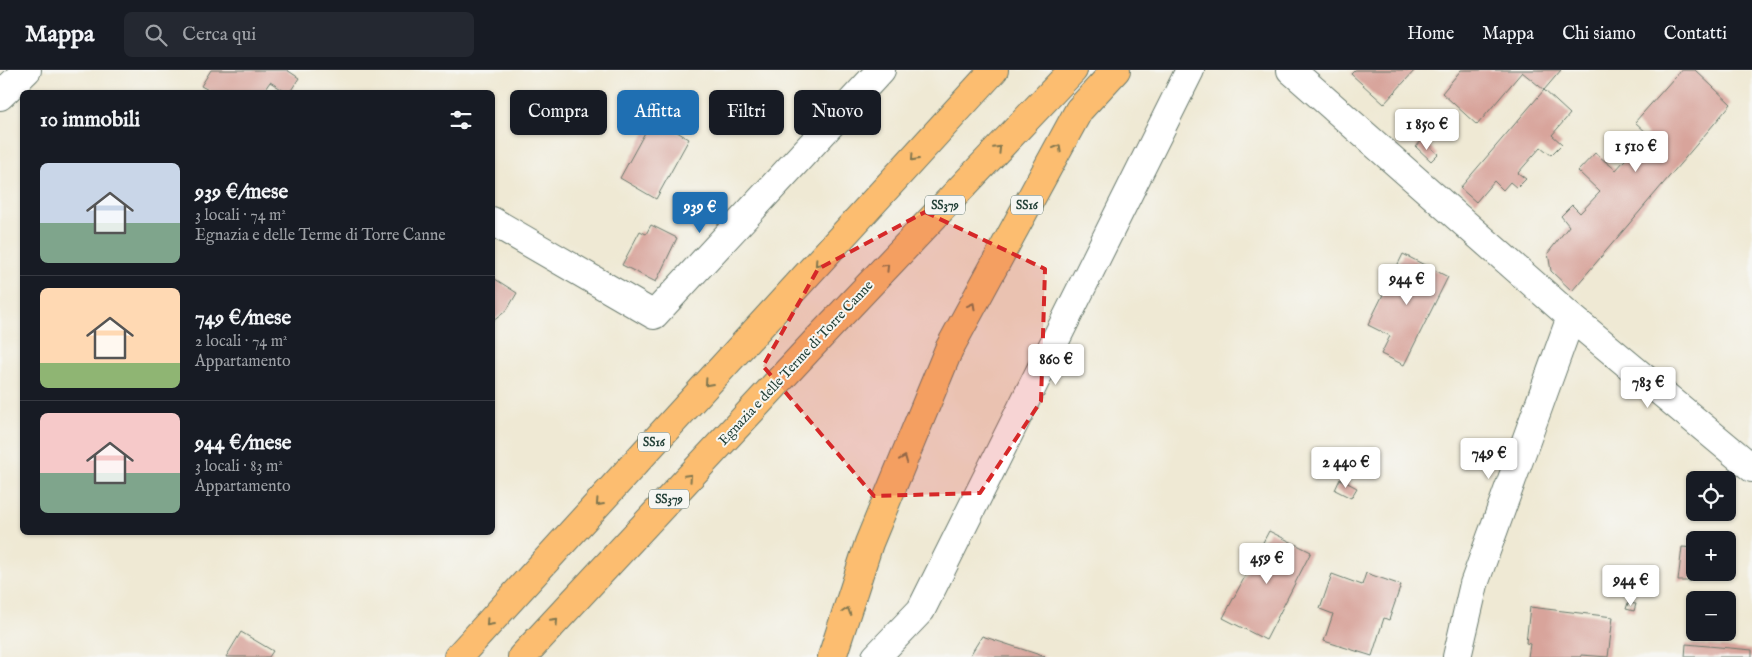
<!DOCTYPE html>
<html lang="it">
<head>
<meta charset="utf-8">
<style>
	body { margin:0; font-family:"IM FELL English",serif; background:#242831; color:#f1f3f6; height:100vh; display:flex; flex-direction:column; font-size:19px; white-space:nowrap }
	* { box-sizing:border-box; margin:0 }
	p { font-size:16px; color:#9ea1a6 }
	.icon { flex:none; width:28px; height:28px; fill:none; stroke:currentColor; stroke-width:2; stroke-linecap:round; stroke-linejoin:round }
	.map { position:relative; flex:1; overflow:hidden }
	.panel { position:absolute; left:20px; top:20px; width:475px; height:445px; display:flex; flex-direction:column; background:#171b24; border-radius:8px; box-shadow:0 1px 4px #0004 }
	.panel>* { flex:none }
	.guide { position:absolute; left:510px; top:20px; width:475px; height:45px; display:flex; gap:10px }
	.buttons { position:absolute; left:1686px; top:401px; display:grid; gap:10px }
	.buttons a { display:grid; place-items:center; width:50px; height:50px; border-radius:8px; background:#171b24; box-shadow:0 1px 4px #0004; font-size:25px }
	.price { position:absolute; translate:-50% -42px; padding:0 11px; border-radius:5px; background:#fff; color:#222; font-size:16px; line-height:32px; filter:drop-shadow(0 1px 2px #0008) }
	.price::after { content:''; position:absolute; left:50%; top:30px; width:15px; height:11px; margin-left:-8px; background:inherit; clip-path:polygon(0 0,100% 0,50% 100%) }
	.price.selected { background:#1f6fb2; color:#fff }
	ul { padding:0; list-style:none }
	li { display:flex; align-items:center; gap:15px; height:125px; padding:0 20px }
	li+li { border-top:1px solid #363941 }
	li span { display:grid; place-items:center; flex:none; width:140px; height:100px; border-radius:8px; color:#555 }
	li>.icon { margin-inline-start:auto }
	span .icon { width:60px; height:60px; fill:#fffc; stroke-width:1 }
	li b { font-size:21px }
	h2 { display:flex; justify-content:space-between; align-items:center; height:60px; padding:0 20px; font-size:21px }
	.chip { padding:0 18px; border-radius:8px; background:#171b24; box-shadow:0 1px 4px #0004; font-size:18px; line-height:45px }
	.chip.selected { background:#1f6fb2; color:#fff }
	header { display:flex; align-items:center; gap:30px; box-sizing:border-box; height:70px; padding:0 25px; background:#171b24; border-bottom:1px solid #363941 }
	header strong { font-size:24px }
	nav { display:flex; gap:28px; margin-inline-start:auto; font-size:18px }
	.search { width:350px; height:45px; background:#242831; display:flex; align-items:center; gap:12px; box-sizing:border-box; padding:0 18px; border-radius:8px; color:#9ea1a6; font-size:19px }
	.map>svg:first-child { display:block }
	.building { fill:#d8a49b }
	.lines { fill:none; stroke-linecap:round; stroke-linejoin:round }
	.minor-casing { stroke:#68796c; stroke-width:30 }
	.highway-casing { stroke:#68796c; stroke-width:30 }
	.minor { stroke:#fff; stroke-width:28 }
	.highway { stroke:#fcbd6f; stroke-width:28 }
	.oneway { stroke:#82774f }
	.marked { fill:#d62828; fill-opacity:0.2; stroke:#d62828; stroke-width:4; stroke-dasharray:10 6; stroke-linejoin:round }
	.labels { text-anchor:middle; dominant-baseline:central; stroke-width:4; stroke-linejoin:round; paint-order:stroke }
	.shield { fill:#f6f6f2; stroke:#60746d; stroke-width:1 }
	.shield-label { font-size:12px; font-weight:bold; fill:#1f3d34 }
	.street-label { font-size:14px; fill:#1f3d34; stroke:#f6f6f2 }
</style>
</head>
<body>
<header>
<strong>Mappa</strong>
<div class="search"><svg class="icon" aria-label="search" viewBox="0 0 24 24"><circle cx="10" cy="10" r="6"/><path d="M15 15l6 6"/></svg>Cerca qui</div>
<nav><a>Home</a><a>Mappa</a><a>Chi siamo</a><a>Contatti</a></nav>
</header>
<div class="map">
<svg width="1752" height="587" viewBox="0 0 1752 587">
	<rect width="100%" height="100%" fill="#f6f6f2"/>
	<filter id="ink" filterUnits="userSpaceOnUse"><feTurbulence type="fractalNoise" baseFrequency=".02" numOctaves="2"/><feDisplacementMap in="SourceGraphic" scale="10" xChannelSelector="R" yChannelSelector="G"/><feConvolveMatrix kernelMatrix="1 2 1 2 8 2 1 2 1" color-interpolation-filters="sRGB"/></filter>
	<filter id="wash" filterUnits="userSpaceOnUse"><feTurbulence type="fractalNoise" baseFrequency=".0096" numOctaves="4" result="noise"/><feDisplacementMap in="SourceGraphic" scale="20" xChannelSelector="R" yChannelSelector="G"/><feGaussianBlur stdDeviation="1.12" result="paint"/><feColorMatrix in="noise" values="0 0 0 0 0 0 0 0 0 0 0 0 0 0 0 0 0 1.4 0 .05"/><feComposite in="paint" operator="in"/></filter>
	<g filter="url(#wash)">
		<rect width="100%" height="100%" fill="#efe9d4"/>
		<g id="blocks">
			<path class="building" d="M211,0H287L299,8L290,22H286L270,12L263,22H212L201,16Z
				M1355,0H1415L1384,34L1351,4Z
				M1461,0H1561L1544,20L1522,2L1477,55L1442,23Z
				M1681,0H1695L1731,34L1572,221L1551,201L1548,183L1569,156L1561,146L1572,135L1580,143L1600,122L1578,101L1595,83L1616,100L1648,64L1635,52Z
				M1544,20L1570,44L1552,65L1562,74L1551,85L1541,77L1518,103L1526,109L1517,118L1510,112L1503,120L1494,111L1476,132L1460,118Z
				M653,48L689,69L656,129L620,108Z
				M1422,70L1438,84L1431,91L1416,77Z
				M651,155L677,168L656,212L622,195L640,161L646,164Z
				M1403,184L1448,207L1404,295L1381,284L1390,266L1368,255Z
				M492,207L517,223L507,240L492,252Z
				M1340,409L1357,418L1351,428L1335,420Z
				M1269,461L1311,482L1266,570L1223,548Z
				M1682,477L1695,478V495L1690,511H1678Z
				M1366,503L1401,515L1389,550L1384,548L1372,586L1324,571L1333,544L1320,539L1332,504L1362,515Z
				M1628,533L1636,534L1634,541L1626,539Z
				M1530,537L1613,547L1608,587L1581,585V587H1528L1530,574L1526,573Z
				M241,562L273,581L269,587H226Z
				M982,566L1046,587H969Z
				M1686,574L1752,580V587H1685Z"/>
		</g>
	</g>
	<g filter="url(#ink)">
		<use href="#blocks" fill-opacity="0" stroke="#68796c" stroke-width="1"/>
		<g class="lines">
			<defs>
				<path id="minor" d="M1291,0L1571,247L1752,398
					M0,26L27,0
					M492,151L654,245L881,0
					M876,587L921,540L1190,0
					M1457,587L1474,514L1571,247"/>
				<path id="highway" d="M458,587L994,0
					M522,587L817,270L1073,0
					M832,587L869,473L949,279L1079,40L1116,0"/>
			</defs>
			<use href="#minor" class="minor-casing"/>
			<use href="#highway" class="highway-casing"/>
			<use href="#minor" class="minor"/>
			<use href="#highway" class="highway"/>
		</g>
		<defs><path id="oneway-chevron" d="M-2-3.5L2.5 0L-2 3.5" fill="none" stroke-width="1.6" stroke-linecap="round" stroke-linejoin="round" transform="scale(1.25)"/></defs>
		<g class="oneway">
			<use href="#oneway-chevron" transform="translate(1058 78) rotate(-61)"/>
			<use href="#oneway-chevron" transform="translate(998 79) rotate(-46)"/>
			<use href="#oneway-chevron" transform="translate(914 88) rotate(132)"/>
			<use href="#oneway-chevron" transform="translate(818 193) rotate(132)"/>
			<use href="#oneway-chevron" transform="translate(886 197) rotate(-46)"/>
			<use href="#oneway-chevron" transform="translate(972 236) rotate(-61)"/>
			<use href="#oneway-chevron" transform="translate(708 313) rotate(132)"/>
			<use href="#oneway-chevron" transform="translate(904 389) rotate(-68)"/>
			<use href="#oneway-chevron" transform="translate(689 407) rotate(-47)"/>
			<use href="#oneway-chevron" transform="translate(599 433) rotate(132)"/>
			<use href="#oneway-chevron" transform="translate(847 541) rotate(-72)"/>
			<use href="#oneway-chevron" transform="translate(555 551) rotate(-47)"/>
			<use href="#oneway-chevron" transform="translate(489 553) rotate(132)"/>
		</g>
	</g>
	<path class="marked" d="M925,142L1045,199L1041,331L980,423L874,426L763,296L818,199Z"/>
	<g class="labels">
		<g class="shield">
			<rect x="925" y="125.5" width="40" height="19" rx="4"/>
			<rect x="1011" y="125.5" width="32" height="19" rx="4"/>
			<rect x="638" y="362.5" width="32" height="19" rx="4"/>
			<rect x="649" y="419.5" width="40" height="19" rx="4"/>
		</g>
		<g class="shield-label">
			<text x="945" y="135">SS379</text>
			<text x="1027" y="135">SS16</text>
			<text x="654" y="372">SS16</text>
			<text x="669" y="429">SS379</text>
		</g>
		<g class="street-label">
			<text transform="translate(796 293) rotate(-47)">Egnazia e delle Terme di Torre Canne</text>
		</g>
	</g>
</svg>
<div class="buttons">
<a><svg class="icon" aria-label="locate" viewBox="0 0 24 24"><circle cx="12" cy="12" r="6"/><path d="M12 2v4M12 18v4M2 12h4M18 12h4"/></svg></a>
<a>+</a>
<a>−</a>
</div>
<b class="price" style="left:1427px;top:81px">1 850 €</b>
<b class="price" style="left:1636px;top:103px">1 510 €</b>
<b class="price selected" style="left:700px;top:164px">939 €</b>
<b class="price" style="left:1407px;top:236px">944 €</b>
<b class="price" style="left:1056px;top:316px">860 €</b>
<b class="price" style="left:1648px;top:339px">783 €</b>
<b class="price" style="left:1489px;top:410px">749 €</b>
<b class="price" style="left:1346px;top:419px">2 440 €</b>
<b class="price" style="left:1267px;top:515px">459 €</b>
<b class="price" style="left:1631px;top:537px">944 €</b>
<div class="guide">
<a class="chip">Compra</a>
<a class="chip selected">Affitta</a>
<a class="chip">Filtri</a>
<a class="chip">Nuovo</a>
</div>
<section class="panel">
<h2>10 immobili<svg class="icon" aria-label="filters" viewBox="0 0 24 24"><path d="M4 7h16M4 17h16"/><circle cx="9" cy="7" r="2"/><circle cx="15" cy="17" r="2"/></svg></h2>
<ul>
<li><span style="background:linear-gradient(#c9d6e8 60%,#7fa58c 0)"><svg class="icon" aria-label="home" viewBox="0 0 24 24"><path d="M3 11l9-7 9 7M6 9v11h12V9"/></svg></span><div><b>939 €/mese</b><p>3 locali · 74 m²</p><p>Egnazia e delle Terme di Torre Canne</p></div></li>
<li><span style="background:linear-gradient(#ffd9b3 75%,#8fb573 0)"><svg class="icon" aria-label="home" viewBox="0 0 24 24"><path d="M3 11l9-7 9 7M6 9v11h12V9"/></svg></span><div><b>749 €/mese</b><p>2 locali · 74 m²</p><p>Appartamento</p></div></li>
<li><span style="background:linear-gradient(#f6c9c9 60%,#7fa58c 0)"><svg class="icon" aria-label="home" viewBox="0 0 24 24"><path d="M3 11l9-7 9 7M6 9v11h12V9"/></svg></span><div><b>944 €/mese</b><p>3 locali · 83 m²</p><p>Appartamento</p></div></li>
</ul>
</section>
</div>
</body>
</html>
